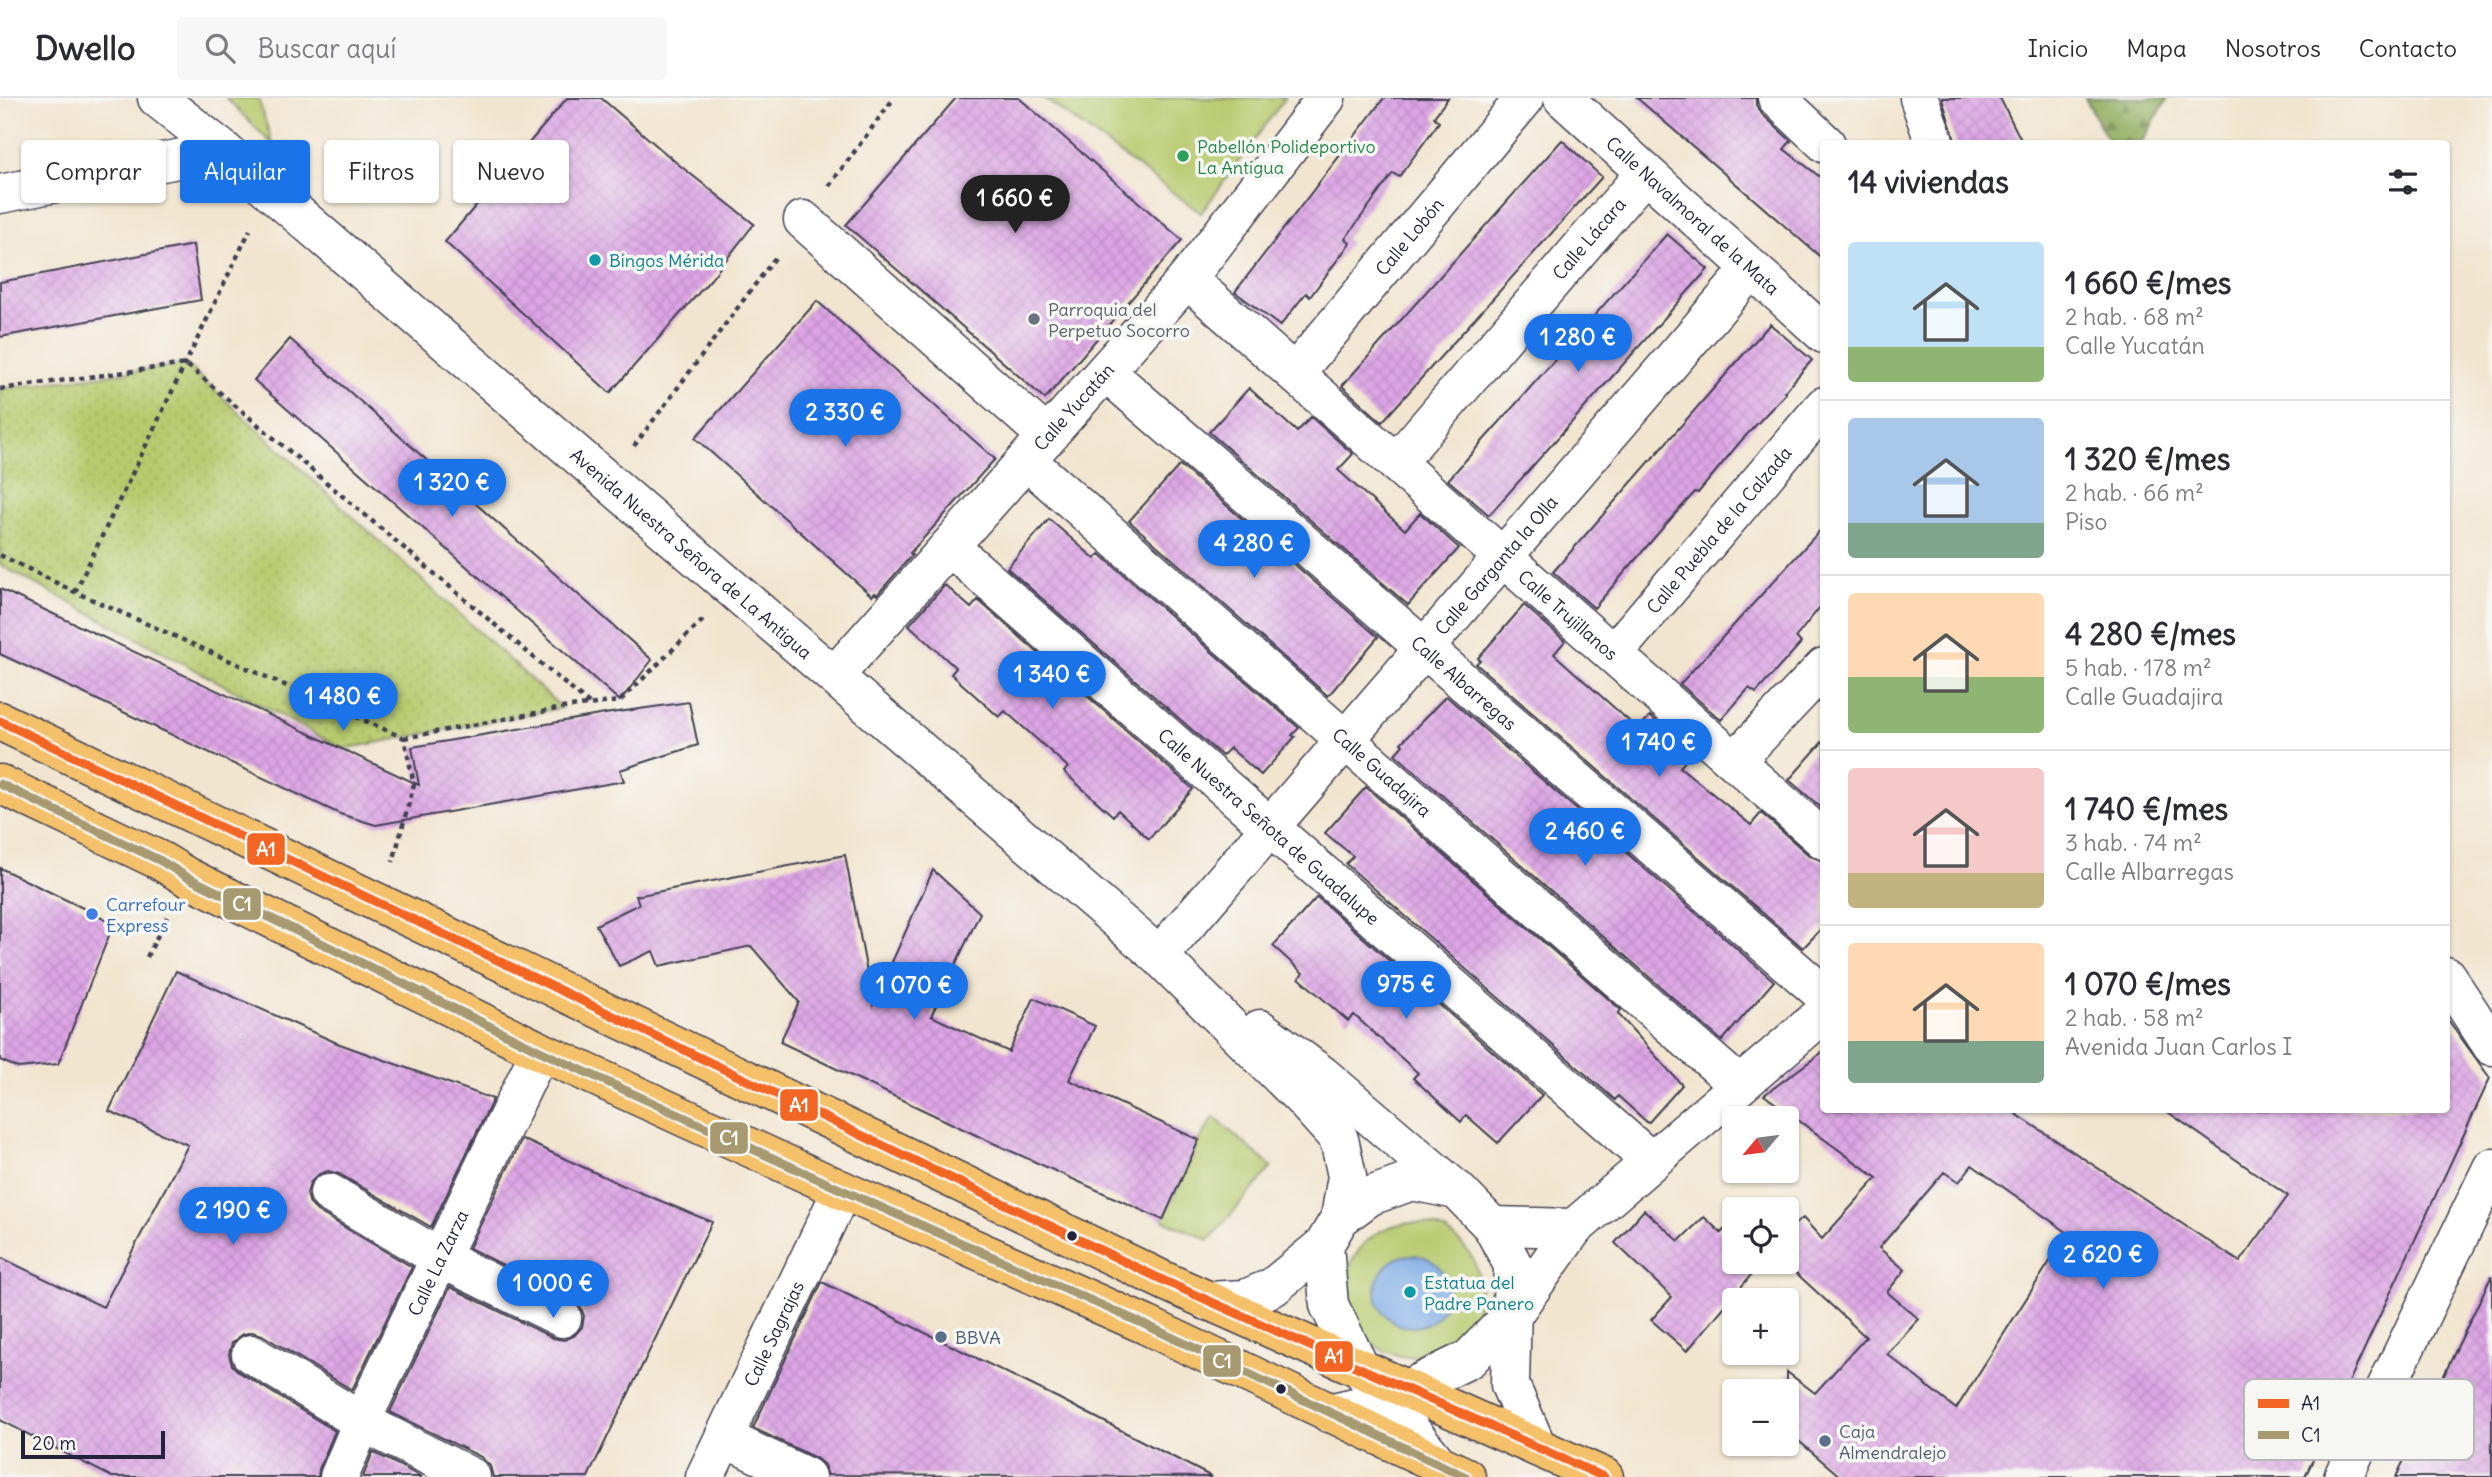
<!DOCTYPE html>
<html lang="es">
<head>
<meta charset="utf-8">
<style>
	body { margin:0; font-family:Delius,sans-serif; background:#f7f7f7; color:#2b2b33; height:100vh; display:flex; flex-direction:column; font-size:26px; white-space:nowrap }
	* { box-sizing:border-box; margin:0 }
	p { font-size:23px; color:#7c7c81 }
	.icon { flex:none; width:38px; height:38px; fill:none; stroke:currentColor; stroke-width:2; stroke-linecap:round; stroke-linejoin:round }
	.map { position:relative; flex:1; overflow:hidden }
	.side { position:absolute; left:1820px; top:42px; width:630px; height:973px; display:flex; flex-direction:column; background:#fff; border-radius:7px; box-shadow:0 2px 5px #0004 }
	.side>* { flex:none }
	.top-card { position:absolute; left:21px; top:42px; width:665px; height:63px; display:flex; gap:14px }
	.needle { width:46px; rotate:241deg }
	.buttons { position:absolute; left:1722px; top:1008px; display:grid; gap:14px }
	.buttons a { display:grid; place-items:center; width:77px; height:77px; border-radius:7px; background:#fff; box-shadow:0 2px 5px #0004; font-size:35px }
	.scale { position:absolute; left:21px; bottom:18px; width:144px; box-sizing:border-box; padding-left:7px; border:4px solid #22223b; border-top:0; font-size:19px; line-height:24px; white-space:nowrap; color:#22223b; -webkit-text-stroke:5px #f6f6f2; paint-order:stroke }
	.price { position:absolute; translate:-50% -60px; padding:0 16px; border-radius:24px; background:#1a73e8; color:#fff; font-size:23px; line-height:46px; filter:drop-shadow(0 2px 4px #0008) }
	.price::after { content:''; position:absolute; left:50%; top:42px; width:21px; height:16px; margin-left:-10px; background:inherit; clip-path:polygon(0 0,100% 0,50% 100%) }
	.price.active { background:#222; color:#fff }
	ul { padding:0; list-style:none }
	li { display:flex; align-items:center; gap:21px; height:175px; padding:0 28px }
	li+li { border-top:2px solid #e1e1e2 }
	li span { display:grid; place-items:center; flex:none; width:196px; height:140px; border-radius:7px; color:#555 }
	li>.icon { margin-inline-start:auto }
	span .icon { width:84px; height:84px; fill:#fffc; stroke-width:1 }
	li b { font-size:30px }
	h2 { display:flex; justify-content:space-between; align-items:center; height:84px; padding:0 28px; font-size:30px }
	.pill { padding:0 24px; border-radius:7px; background:#fff; box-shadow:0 2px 5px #0004; font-size:24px; line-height:63px }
	.pill.active { background:#1a73e8; color:#fff }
	header { display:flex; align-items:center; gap:42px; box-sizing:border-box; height:98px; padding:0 35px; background:#fff; border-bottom:2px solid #e1e1e2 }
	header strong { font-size:33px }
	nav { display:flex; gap:38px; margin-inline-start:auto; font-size:24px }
	.search { width:490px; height:63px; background:#f7f7f7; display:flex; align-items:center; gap:18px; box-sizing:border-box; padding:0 24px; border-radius:7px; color:#7c7c81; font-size:26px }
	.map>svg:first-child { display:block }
	.green { fill:#b8ca6d; stroke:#6d7654; stroke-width:2 }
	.forest { fill:url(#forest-firs); stroke:#5a684e; stroke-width:2 }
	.park { fill:url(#park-dots); stroke:#6d7654; stroke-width:2 }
	.water { fill:#7dace7; stroke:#506791; stroke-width:2 }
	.building { fill:url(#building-cross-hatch); fill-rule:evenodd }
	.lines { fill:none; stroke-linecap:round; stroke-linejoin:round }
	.street-casing { stroke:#413f51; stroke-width:41 }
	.primary-casing { stroke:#413f51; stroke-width:41 }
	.path { stroke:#413f51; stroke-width:4.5; stroke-dasharray:5 5; stroke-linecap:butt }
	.street { stroke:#fff; stroke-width:38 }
	.primary { stroke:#f4c16b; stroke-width:38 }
	.bus-1-casing { stroke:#f6f6f2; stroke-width:14 }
	.bus-2-casing { stroke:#f6f6f2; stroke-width:14 }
	.bus-1 { stroke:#f26522; stroke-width:9 }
	.bus-2 { stroke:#a79970; stroke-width:9 }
	.leisure-dot { fill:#2e9e5b; stroke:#f6f6f2; stroke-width:2.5 }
	.culture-dot { fill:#0f9aa8; stroke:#f6f6f2; stroke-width:2.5 }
	.worship-dot { fill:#6b7280; stroke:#f6f6f2; stroke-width:2.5 }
	.shop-dot { fill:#3f7fe0; stroke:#f6f6f2; stroke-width:2.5 }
	.bus-dot { fill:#22223b; stroke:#f6f6f2; stroke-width:2.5 }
	.service-dot { fill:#5c6f8a; stroke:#f6f6f2; stroke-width:2.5 }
	.labels { text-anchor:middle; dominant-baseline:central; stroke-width:7; stroke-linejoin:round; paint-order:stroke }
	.leisure-label { font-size:18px; fill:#27864d; stroke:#f6f6f2; text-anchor:start }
	.street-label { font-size:18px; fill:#22223b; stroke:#f6f6f2 }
	.culture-label { font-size:18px; fill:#0d838f; stroke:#f6f6f2; text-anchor:start }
	.worship-label { font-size:18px; fill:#5b616d; stroke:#f6f6f2; text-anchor:start }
	.shop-label { font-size:18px; fill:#366cbe; stroke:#f6f6f2; text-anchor:start }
	.service-label { font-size:18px; fill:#4e5e75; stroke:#f6f6f2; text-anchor:start }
	.key { fill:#f6f6f2; stroke:#b6b6bb; stroke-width:2 }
	.key-label { font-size:19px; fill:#22223b }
	.line-badge { stroke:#f6f6f2; stroke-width:2.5 }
	.badge-label { font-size:19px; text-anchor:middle; font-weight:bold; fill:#fff }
</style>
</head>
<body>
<header>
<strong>Dwello</strong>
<div class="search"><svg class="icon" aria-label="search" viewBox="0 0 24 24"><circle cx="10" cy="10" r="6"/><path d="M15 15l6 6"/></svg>Buscar aquí</div>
<nav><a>Inicio</a><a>Mapa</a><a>Nosotros</a><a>Contacto</a></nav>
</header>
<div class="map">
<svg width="2492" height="1379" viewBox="0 0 2492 1379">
	<defs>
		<pattern id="forest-firs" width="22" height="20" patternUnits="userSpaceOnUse" patternTransform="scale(1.75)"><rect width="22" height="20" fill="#92ae60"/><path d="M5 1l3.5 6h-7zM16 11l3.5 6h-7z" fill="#778d50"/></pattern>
		<pattern id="park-dots" width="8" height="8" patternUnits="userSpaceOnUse" patternTransform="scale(1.75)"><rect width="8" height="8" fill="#b8ca6d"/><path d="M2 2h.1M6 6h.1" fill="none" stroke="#9ead5f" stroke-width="1.8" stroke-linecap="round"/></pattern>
		<pattern id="building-cross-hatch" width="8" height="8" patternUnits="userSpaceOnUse" patternTransform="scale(1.75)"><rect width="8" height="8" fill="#dda5e5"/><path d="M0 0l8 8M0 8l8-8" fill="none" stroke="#bd8ec5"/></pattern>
	</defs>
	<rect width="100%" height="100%" fill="#f6f6f2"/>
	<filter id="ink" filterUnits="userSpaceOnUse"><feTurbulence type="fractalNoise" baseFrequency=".0143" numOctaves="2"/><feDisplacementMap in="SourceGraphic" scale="14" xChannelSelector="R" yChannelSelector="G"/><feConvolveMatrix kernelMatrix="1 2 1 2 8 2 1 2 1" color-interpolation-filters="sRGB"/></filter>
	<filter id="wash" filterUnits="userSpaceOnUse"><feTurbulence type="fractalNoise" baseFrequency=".00686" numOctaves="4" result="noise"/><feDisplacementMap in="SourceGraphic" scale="28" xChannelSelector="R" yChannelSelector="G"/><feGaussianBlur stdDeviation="1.57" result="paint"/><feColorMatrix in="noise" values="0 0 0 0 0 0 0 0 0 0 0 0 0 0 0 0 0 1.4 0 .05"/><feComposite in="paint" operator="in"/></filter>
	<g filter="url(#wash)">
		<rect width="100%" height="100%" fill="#f2e5cf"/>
		<path class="green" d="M226,0H258L273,47Z
			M1044,0H1285L1201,115Z
			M1214,1019L1272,1069L1209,1142L1163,1122L1199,1042Z
			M1346 1192a67 67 0 1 1 134 0a67 67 0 1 1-134 0Z"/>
		<path class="forest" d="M2085,0H2168L2141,45L2110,46Z"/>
		<path class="park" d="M186,266L562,610L343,651L0,467V291Z"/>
		<path class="water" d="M1376 1193a36 36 0 1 1 72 0a36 36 0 1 1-72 0Z"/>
		<g id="blocks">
			<path class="building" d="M567,0H601L678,66L754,126L711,181L610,295L445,144Z
				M956,0H1019L1182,142L1045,301L846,127Z
				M1384,0H1448L1434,19L1439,24L1399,79L1393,75L1345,141L1350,145L1310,199L1306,195L1280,228L1235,194Z
				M1637,0H1756V7L1762,16L1791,43L1784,51L1824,82V162Z
				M1942,0H2000L2023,46H1956Z
				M1562,42L1602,79L1382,324L1342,288Z
				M1667,136L1708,171L1489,417L1448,382Z
				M193,147L201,202L0,239V184Z
				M817,203L995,361L910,455L912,457L877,497L875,495L872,498L695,340Z
				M1770,226L1812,262L1784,294L1786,295L1740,344L1698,395L1695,394L1667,425L1594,510L1553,474Z
				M290,241L652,562L620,603L254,282Z
				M1249,290L1297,334L1311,319L1353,356L1338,372L1405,432L1420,415L1459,450L1408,507L1209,334Z
				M1180,367L1378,539L1328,598L1129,423Z
				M1049,421L1095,461L1100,456L1299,630L1292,637L1295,639L1261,677L1230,650L1222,658L1007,470Z
				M1824,428V504L1796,539L1801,545L1756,595L1749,590L1721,622L1680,586Z
				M945,487L971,510L978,502L1193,691L1149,741L1118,712L1113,718L1064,674L1068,669L1005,613L999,619L951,576L956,570L909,527Z
				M0,491L419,687L412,649L611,615L689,604L698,647L620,672L624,683L376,727L340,716L0,556Z
				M1524,507L1565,543L1554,556L1638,631L1650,618L1692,655L1680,669L1751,727L1761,715L1810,758L1824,763V828L1803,850L1476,566L1480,562L1478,560Z
				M1446,598L1774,883L1722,943L1395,656L1403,647L1401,645Z
				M1824,642V712L1789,682Z
				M1366,689L1621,912L1618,916L1682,987L1648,1025L1618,998L1615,1002L1346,766L1353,758L1325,735Z
				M845,757L873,907L933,772L980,815L931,918L1009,954L1034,900L1095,928L1069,982L1199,1042L1163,1122L980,1039L780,944L799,904L751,848L659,868L653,853L619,868L596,827L639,806L636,798Z
				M0,770L114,825L58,966L18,970L0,962Z
				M1317,799L1542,997L1498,1045L1466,1017L1461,1024L1413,980L1418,975L1354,917L1348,923L1299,880L1303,875L1273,848Z
				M176,873L337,945L493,1001L431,1129L339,1076L328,1073L319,1076L310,1085L307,1096L310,1106L317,1113L412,1169L352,1292L262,1237L252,1234L241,1237L232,1245L229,1256L232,1267L239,1274L335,1333L319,1371L318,1379H112L0,1322V1159L103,1209L188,1047L109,1013Z
				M2446,919L2490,980L2305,1379H1841L1787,1333V1274L1815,1295L1866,1239L1867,1240L1784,1164H1787V1132L1803,1120L1822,1141L1877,1080L1764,997L1824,953V1012H2010L2240,1164L2288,1098L2165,1012H2446ZM1972,1067L2068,1135L1956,1311L1887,1256L1919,1221L1887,1194L1905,1172L1879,1150L1944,1074L1959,1084Z
				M522,1041L622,1087L712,1124L588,1379H493L490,1368L481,1359L390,1314L450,1189L553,1240L564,1242L574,1238L582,1229L584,1218L580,1207L572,1201L469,1150Z
				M1644,1112L1679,1143L1704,1119L1721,1135L1734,1121V1164H1762L1687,1253L1651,1222L1672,1199L1615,1145Z
				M2492,1177V1379H2396L2454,1256Z
				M822,1184L1058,1300L1212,1379L828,1377L824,1367L816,1360L753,1330Z
				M373,1354L422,1379H363Z"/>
		</g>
	</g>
	<g filter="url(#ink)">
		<use href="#blocks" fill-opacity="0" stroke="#413f51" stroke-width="2"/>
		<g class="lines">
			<defs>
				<g id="street">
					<path id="s1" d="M157,0L223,52L1159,858L1303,1001L1339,1041L1347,1078L1340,1120"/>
					<path id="s2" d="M1563,0L1824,236"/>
					<path d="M1777,0L1826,46"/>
					<path d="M1919,0L1935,46"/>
					<path d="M0,96L223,52"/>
					<path d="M803,122L1048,339"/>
					<path id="s3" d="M1187,181L1824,742"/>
					<path id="s4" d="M1106,274L1824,897"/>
					<path id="s5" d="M1295,275L1525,0"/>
					<path id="s6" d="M1027,363L1739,987"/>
					<path id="s7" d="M1396,365L1645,75"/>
					<path id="s8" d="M950,449L1651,1063"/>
					<path id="s9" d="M1613,556L1824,308"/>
					<path id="s10" d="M835,577L1187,181L1326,0"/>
					<path d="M1735,663L1824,569"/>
					<path id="s11" d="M1159,858L1751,171"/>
					<path d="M2446,878L2492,948"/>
					<path d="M1260,931L1322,977L1454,1090"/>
					<path d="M329,1095L440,1160L562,1220"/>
					<path d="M1492,1128L1574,1130"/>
					<path d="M1324,1147L1329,1207L1360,1270L1439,1367"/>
					<path d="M1207,1203L1245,1201L1273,1189L1324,1147L1340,1120L1370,1098L1412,1083L1457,1092L1492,1128L1513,1167L1510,1287L1537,1349"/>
					<path d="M251,1256L362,1324L471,1379"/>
					<path d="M1329,1315L1385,1302L1469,1261L1513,1216L1574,1130L1824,915"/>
					<path d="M724,1340L806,1379"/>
					<path id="s12" d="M339,1379L369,1307L540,953"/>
					<path id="s13" d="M705,1379L842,1092"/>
					<path d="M2343,1379L2492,1070"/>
				</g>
				<path id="primary" d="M0,623L1169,1185L1604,1379
					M0,686L161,763L187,779L540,953L842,1092L1146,1227L1466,1379"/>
			</defs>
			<use href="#street" class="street-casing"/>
			<use href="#primary" class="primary-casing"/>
			<path class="path" d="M829,88L894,0
				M0,291L186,266L589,606
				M634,348L778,156
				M0,457L75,494L404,640L414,686L393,764
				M75,494L250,132
				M404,640L562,610L620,603L704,521
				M147,859L167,819"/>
			<use href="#street" class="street"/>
			<use href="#primary" class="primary"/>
			<defs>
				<path id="bus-1" d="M0,623L1169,1185L1604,1379"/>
				<path id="bus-2" d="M0,686L161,763L187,779L540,953L842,1092L1146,1227L1466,1379"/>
			</defs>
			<use href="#bus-1" class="bus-1-casing"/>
			<use href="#bus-2" class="bus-2-casing"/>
			<use href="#bus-1" class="bus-1"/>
			<use href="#bus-2" class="bus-2"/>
		</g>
	</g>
	<circle class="leisure-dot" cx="1183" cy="58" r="7"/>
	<g class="culture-dot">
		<circle cx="595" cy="162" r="7"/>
		<circle cx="1410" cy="1194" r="7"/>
	</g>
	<circle class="worship-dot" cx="1034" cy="221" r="7"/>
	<circle class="shop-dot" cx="92" cy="816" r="7"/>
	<g class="bus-dot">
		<circle cx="1072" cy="1138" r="6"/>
		<circle cx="1281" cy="1291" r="6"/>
	</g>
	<g class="service-dot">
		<circle cx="941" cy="1239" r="7"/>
		<circle cx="1825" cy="1343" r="7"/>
	</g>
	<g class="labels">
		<g class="leisure-label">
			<text x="1197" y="48">Pabellón Polideportivo<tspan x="1197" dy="21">La Antigua</tspan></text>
		</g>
		<g class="street-label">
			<text stroke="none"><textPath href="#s2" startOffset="175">Calle Navalmoral de la Mata</textPath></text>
			<text stroke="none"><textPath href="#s5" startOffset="178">Calle Lobón</textPath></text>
			<text stroke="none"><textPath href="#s7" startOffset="296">Calle Lácara</textPath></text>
			<text stroke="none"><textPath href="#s10" startOffset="359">Calle Yucatán</textPath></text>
			<text stroke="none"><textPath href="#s9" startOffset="163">Calle Puebla de la Calzada</textPath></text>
			<text stroke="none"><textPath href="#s1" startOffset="702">Avenida Nuestra Señora de La Antigua</textPath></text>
			<text stroke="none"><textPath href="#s11" startOffset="516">Calle Garganta la Olla</textPath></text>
			<text stroke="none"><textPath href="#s3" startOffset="508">Calle Trujillanos</textPath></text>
			<text stroke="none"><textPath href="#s4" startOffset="474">Calle Albarregas</textPath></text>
			<text stroke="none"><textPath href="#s6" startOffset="472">Calle Guadajira</textPath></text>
			<text stroke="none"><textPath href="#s8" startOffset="424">Calle Nuestra Señota de Guadalupe</textPath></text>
			<text stroke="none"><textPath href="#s12" startOffset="236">Calle La Zarza</textPath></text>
			<text stroke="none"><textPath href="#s13" startOffset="159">Calle Sagrajas</textPath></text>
		</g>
		<g class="culture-label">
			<text x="609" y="162">Bingos Mérida</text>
			<text x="1424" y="1184">Estatua del<tspan x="1424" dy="21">Padre Panero</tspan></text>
		</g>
		<g class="worship-label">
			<text x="1048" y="211">Parroquia del<tspan x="1048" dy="21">Perpetuo Socorro</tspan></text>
		</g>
		<g class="shop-label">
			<text x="106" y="806">Carrefour<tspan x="106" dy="21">Express</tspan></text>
		</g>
		<g class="service-label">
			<text x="955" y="1239">BBVA</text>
			<text x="1839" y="1333">Caja<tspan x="1839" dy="21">Almendralejo</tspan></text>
		</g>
	</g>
	<rect x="2244" y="1281" width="230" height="81" rx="10" class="key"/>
	<rect x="2258" y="1301" width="31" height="9" fill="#f26522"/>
	<rect x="2258" y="1333" width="31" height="8" fill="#a79970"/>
	<g class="key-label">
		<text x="2301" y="1312">A1</text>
		<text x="2301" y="1344">C1</text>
	</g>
	<g class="line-badge">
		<rect x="246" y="734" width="40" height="34" rx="7" fill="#f26522"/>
		<rect x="222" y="789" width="40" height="34" rx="7" fill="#a79970"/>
		<rect x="779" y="990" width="40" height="34" rx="7" fill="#f26522"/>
		<rect x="709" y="1023" width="40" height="34" rx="7" fill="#a79970"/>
		<rect x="1314" y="1242" width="40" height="33" rx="7" fill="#f26522"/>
		<rect x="1202" y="1246" width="40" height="34" rx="7" fill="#a79970"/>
	</g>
	<g class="badge-label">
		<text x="266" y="758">A1</text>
		<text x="242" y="813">C1</text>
		<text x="799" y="1014">A1</text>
		<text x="729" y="1047">C1</text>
		<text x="1334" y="1265">A1</text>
		<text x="1222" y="1270">C1</text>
	</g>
</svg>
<div class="buttons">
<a><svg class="needle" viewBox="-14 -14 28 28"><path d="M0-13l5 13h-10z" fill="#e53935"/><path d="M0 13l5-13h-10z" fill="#7c7c81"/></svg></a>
<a><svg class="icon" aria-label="locate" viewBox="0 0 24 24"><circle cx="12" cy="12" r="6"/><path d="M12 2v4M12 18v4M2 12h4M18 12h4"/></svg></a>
<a>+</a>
<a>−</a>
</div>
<div class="scale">20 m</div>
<b class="price active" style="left:1015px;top:137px">1 660 €</b>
<b class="price" style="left:1578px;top:276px">1 280 €</b>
<b class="price" style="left:845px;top:351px">2 330 €</b>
<b class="price" style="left:452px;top:421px">1 320 €</b>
<b class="price" style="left:1254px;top:482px">4 280 €</b>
<b class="price" style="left:1052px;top:613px">1 340 €</b>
<b class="price" style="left:343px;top:635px">1 480 €</b>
<b class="price" style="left:1659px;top:681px">1 740 €</b>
<b class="price" style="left:1585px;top:770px">2 460 €</b>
<b class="price" style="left:1406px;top:923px">975 €</b>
<b class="price" style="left:914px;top:924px">1 070 €</b>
<b class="price" style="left:233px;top:1149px">2 190 €</b>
<b class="price" style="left:2103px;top:1193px">2 620 €</b>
<b class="price" style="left:553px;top:1222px">1 000 €</b>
<div class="top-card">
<a class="pill">Comprar</a>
<a class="pill active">Alquilar</a>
<a class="pill">Filtros</a>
<a class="pill">Nuevo</a>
</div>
<section class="side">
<h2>14 viviendas<svg class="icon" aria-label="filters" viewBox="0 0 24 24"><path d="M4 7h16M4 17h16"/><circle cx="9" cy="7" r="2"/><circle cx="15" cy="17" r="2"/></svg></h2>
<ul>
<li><span style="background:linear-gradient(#bfe0f5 75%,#8fb573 0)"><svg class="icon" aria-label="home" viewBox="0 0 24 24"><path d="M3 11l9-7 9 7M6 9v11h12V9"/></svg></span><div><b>1 660 €/mes</b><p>2 hab. · 68 m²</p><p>Calle Yucatán</p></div></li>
<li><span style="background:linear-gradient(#a9c7e8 75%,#7fa58c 0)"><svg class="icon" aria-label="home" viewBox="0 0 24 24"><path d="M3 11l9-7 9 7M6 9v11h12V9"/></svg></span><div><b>1 320 €/mes</b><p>2 hab. · 66 m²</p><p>Piso</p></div></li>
<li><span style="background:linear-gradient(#ffd9b3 60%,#8fb573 0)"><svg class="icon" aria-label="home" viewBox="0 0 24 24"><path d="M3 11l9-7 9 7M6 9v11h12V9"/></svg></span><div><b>4 280 €/mes</b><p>5 hab. · 178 m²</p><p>Calle Guadajira</p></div></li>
<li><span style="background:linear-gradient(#f6c9c9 75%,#c2b280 0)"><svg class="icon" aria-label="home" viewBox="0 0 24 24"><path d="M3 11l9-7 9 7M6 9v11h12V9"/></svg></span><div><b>1 740 €/mes</b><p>3 hab. · 74 m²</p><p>Calle Albarregas</p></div></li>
<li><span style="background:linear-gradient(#ffd9b3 70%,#7fa58c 0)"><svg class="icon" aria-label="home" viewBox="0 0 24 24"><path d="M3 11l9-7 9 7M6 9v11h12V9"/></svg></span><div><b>1 070 €/mes</b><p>2 hab. · 58 m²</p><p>Avenida Juan Carlos I</p></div></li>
</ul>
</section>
</div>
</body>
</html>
